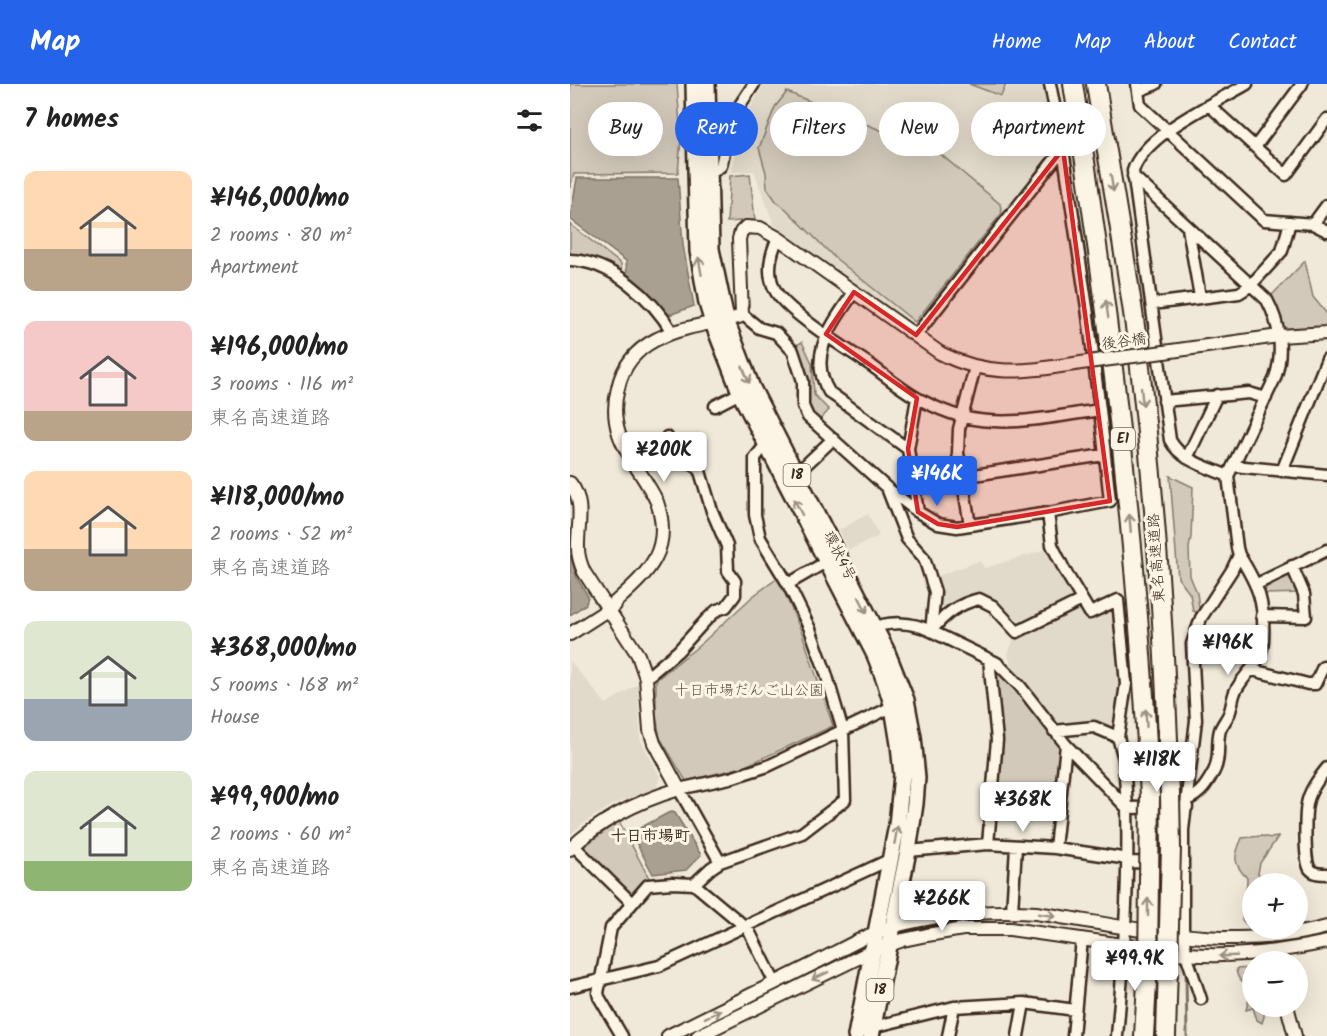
<!DOCTYPE html>
<html lang="en">
<head>
<meta charset="utf-8">
<style>
	body { margin:0; font-family:Kalam,"Klee One",sans-serif; background:#f2f2f2; color:#222; height:100vh; display:flex; flex-direction:column; font-size:22px; white-space:nowrap }
	* { box-sizing:border-box; margin:0 }
	p { font-size:20px; color:#767676 }
	.icon { flex:none; width:33px; height:33px; fill:none; stroke:currentColor; stroke-width:2; stroke-linecap:round; stroke-linejoin:round }
	.map { position:relative; flex:1; overflow:hidden }
	.sheet { display:flex; flex-direction:column; background:#fff; width:570px }
	.sheet>* { flex:none }
	.guide { position:absolute; left:18px; top:18px; width:570px; height:54px; display:flex; gap:12px }
	.tools { position:absolute; left:672px; top:789px; display:grid; gap:12px }
	.tools a { display:grid; place-items:center; width:66px; height:66px; border-radius:50%; background:#fff; box-shadow:0 6px 24px #0002; font-size:30px }
	.price { position:absolute; translate:-50% -51px; padding:0 14px; border-radius:6px; background:#fff; color:#222; font-size:20px; line-height:39px; filter:drop-shadow(0 2px 3px #0008) }
	.price::after { content:''; position:absolute; left:50%; top:36px; width:18px; height:14px; margin-left:-9px; background:inherit; clip-path:polygon(0 0,100% 0,50% 100%) }
	.price.on { background:#2563eb; color:#fff }
	ul { padding:0; list-style:none }
	li { display:flex; align-items:center; gap:18px; height:150px; padding:0 24px }
	li span { display:grid; place-items:center; flex:none; width:168px; height:120px; border-radius:12px; color:#555 }
	li>.icon { margin-inline-start:auto }
	span .icon { width:72px; height:72px; fill:#fffc; stroke-width:1 }
	li b { font-size:26px }
	h2 { display:flex; justify-content:space-between; align-items:center; height:72px; padding:0 24px; font-size:26px }
	.chip { padding:0 21px; border-radius:27px; background:#fff; box-shadow:0 6px 24px #0002; font-size:21px; line-height:54px }
	.chip.on { background:#2563eb; color:#fff }
	header { display:flex; align-items:center; gap:36px; box-sizing:border-box; height:84px; padding:0 30px; background:#2563eb; color:#fff }
	header strong { font-size:28px }
	nav { display:flex; gap:33px; margin-inline-start:auto; font-size:21px }
	main { display:flex; flex:1; min-height:0 }
	.map>svg:first-child { display:block }
	.built { fill:#e1d9c9 }
	.green { fill:#d2c9ba; stroke:#867a6c; stroke-width:1.5 }
	.water { fill:#aaa091; stroke:#7e7163; stroke-width:1.5 }
	.lines { fill:none; stroke-linecap:round; stroke-linejoin:round }
	.stream { stroke:#7e7163; stroke-width:3 }
	.minor-casing { stroke:#3b2a1e; stroke-width:15 }
	.tertiary-casing { stroke:#3b2a1e; stroke-width:16 }
	.primary-casing { stroke:#3b2a1e; stroke-width:20 }
	.motorway-casing { stroke:#3b2a1e; stroke-width:22 }
	.minor { stroke:#fcf5e5; stroke-width:10 }
	.tertiary { stroke:#fcf5e5; stroke-width:12 }
	.primary { stroke:#fcf5e5; stroke-width:15 }
	.motorway { stroke:#fcf5e5; stroke-width:18 }
	.tertiary-bridge-casing { stroke:#3b2a1e; stroke-width:16; stroke-linecap:butt }
	.motorway-bridge-casing { stroke:#3b2a1e; stroke-width:22; stroke-linecap:butt }
	.tertiary-bridge { stroke:#fcf5e5; stroke-width:12 }
	.motorway-bridge { stroke:#fcf5e5; stroke-width:18 }
	.oneway { stroke:#9c9082 }
	.marked { fill:#d62828; fill-opacity:0.2; stroke:#d62828; stroke-width:4.5; stroke-linejoin:round }
	.labels { text-anchor:middle; dominant-baseline:central; stroke-width:6; stroke-linejoin:round; paint-order:stroke }
	.shield { fill:#fcf5e5; stroke:#75675a; stroke-width:1.5 }
	.shield-label { font-size:14px; font-weight:bold; fill:#3b2a1e }
	.street-label { font-size:15px; fill:#3b2a1e; stroke:#fcf5e5 }
	.park-label { font-size:15px; fill:#615245; stroke:#fcf5e5 }
	.neighbourhood-label { font-size:16px; font-weight:bold; fill:#3b2a1e; stroke:#fcf5e5 }
</style>
</head>
<body>
<header>
<strong>Map</strong>
<nav><a>Home</a><a>Map</a><a>About</a><a>Contact</a></nav>
</header>
<main>
<section class="sheet">
<h2>7 homes<svg class="icon" aria-label="filters" viewBox="0 0 24 24"><path d="M4 7h16M4 17h16"/><circle cx="9" cy="7" r="2"/><circle cx="15" cy="17" r="2"/></svg></h2>
<ul>
<li><span style="background:linear-gradient(#ffd9b3 65%,#b9a48a 0)"><svg class="icon" aria-label="home" viewBox="0 0 24 24"><path d="M3 11l9-7 9 7M6 9v11h12V9"/></svg></span><div><b>¥146,000/mo</b><p>2 rooms · 80 m²</p><p>Apartment</p></div></li>
<li><span style="background:linear-gradient(#f6c9c9 75%,#b9a48a 0)"><svg class="icon" aria-label="home" viewBox="0 0 24 24"><path d="M3 11l9-7 9 7M6 9v11h12V9"/></svg></span><div><b>¥196,000/mo</b><p>3 rooms · 116 m²</p><p>東名高速道路</p></div></li>
<li><span style="background:linear-gradient(#ffd9b3 65%,#b9a48a 0)"><svg class="icon" aria-label="home" viewBox="0 0 24 24"><path d="M3 11l9-7 9 7M6 9v11h12V9"/></svg></span><div><b>¥118,000/mo</b><p>2 rooms · 52 m²</p><p>東名高速道路</p></div></li>
<li><span style="background:linear-gradient(#dfe7d0 65%,#9aa5b1 0)"><svg class="icon" aria-label="home" viewBox="0 0 24 24"><path d="M3 11l9-7 9 7M6 9v11h12V9"/></svg></span><div><b>¥368,000/mo</b><p>5 rooms · 168 m²</p><p>House</p></div></li>
<li><span style="background:linear-gradient(#dfe7d0 75%,#8fb573 0)"><svg class="icon" aria-label="home" viewBox="0 0 24 24"><path d="M3 11l9-7 9 7M6 9v11h12V9"/></svg></span><div><b>¥99,900/mo</b><p>2 rooms · 60 m²</p><p>東名高速道路</p></div></li>
</ul>
</section>
<div class="map">
<svg width="757" height="952" viewBox="0 0 757 952">
	<rect width="100%" height="100%" fill="#f0e9d9"/>
	<filter id="ink" filterUnits="userSpaceOnUse"><feTurbulence type="fractalNoise" baseFrequency=".0167" numOctaves="2"/><feDisplacementMap in="SourceGraphic" scale="12" xChannelSelector="R" yChannelSelector="G"/><feConvolveMatrix kernelMatrix="1 2 1 2 8 2 1 2 1" color-interpolation-filters="sRGB"/></filter>
	<g filter="url(#ink)">
		<path class="built" d="M194,0H476L488,64L347,241L341,242L204,141L184,87L161,88L171,41Z
			M298,430L309,452L279,466L269,446Z
			M481,464L508,516L448,544L419,516L369,529L371,505L365,493L409,477L415,484Z
			M509,521L518,532L545,521L553,599L547,645L526,640L487,641L458,601L443,587L438,570L445,551Z
			M0,577L36,620L68,600L70,655L90,693L86,704L42,721L12,740L0,751Z"/>
		<path class="green" d="M0,0H107L111,55L108,89L4,90L0,104Z
			M399,0H436L431,12Z
			M217,8L352,63L363,64L430,120L432,129L345,238L264,173L216,125L206,117L197,104L196,89L189,64L205,23Z
			M180,90L185,136L157,138L160,92Z
			M0,140L51,180L52,191L20,174L0,171Z
			M735,177L743,213L757,230V245L713,248L708,225L700,213Z
			M232,258L242,279L244,311L259,326L249,337L235,322L223,263Z
			M600,392L623,403L621,453L619,464L620,492L627,509L630,530L623,527L620,510L608,494Z
			M720,488L732,509L695,510L696,500Z
			M208,494L232,549L263,642L173,683L116,697L90,654L86,632V596L131,560L183,512Z
			M425,582C450,608 469,637 492,664L487,714L429,708L431,668Z
			M49,737L79,794L72,798L61,810L12,764Z
			M691,752L701,754L708,753L690,779L688,789L694,799L682,800V842L680,844L672,836L676,815L677,794C662,779 664,772 672,754Z
			M679,884H682V922L694,923V933L692,939L687,936L683,924L676,926L682,904C672,900 667,895 666,885Z"/>
		<path class="water" d="M7,94H108L113,161L124,222L99,231L85,214L57,192L56,177L0,135Z
			M0,471L7,494L18,512L16,520L0,531Z
			M102,728L105,729L131,771L116,786L83,790L62,751L66,746L98,729Z"/>
		<g class="lines">
			<path class="stream" d="M616,891L617,952"/>
			<defs>
				<path id="minor" d="M567,0L570,21L694,136L743,140L757,147
					M568,7L586,0
					M640,22L716,91L757,35
					M685,63L732,0
					M493,65L517,224L530,326
					M139,85H147L151,82L159,45L170,21L184,0
					M563,92L697,216C710,240 714,268 705,294L658,392L667,464L669,471L662,486L631,534L622,560L626,636L613,746V851L616,870L631,915
					M743,140L757,121
					M618,144L630,213
					M208,154C200,171 196,189 205,206C215,227 280,267 302,282C317,293 331,305 347,314C360,321 378,329 393,333C439,344 485,332 530,326L540,417L478,429L482,461L495,487L520,529L548,516L556,600L548,653L554,675L557,724L617,723
					M0,176C41,177 83,215 102,248
					M284,208C264,238 236,271 259,308L338,365
					M582,220L669,209L680,202L712,167L720,138
					M172,230L189,244L206,249L223,267L233,297V322L238,333L317,404L348,428
					M346,251L493,65L480,0
					M347,314L338,365L348,428L368,440L387,443L478,429
					M594,317L679,309L696,314
					M145,322L170,309
					M196,360L185,374V431L190,454L218,500L240,545L256,589L273,647L275,716L232,749L150,778L141,784L124,800L178,845L205,899
					M617,374L647,311
					M664,382L757,391
					M712,387L757,275
					M226,390L263,355
					M658,392C638,383 611,377 600,356L563,87C574,50 645,19 677,0
					M391,393L534,371
					M317,404L337,455L354,474L365,508L361,547L427,579L450,602L496,661L557,724C559,800 554,876 547,952
					M400,441L388,369L389,345L405,283
					M218,500L256,478
					M687,500L757,466
					M692,532L736,533L734,510L722,482
					M299,546C318,536 343,538 361,547C375,530 388,520 409,515L423,522L447,548L512,516
					M682,586L738,600H745L753,583
					M76,594L108,567L136,536L147,526L156,523L165,511V497L158,487L157,462L142,427L129,384C117,377 99,368 97,353
					M484,647L524,643L548,653
					M757,684C749,694 739,707 737,720C735,730 734,779 740,785C744,790 751,790 757,790
					M423,711L490,717
					M617,716C631,710 637,700 644,687C651,673 646,660 650,646C652,641 656,636 659,630C662,623 662,615 665,608C674,589 692,580 693,557C695,518 689,503 669,471
					M418,760L427,656L419,575
					M4,762L62,819
					M485,764L496,661
					M338,767L418,760L485,764L552,774L559,778L606,779
					M150,778L109,705L160,694L198,682L328,620
					M442,827L446,763
					M0,903L89,882L321,775
					M303,943L384,923L454,919L505,926
					M52,952L29,913L28,909L41,844L78,801L102,799L124,800
					M378,952L384,923
					M448,952L454,919
					M503,952L512,855"/>
				<path id="tertiary" d="M594,268L709,252L757,249
					M0,399C16,419 7,442 8,465C8,473 11,481 14,488L68,571L76,594L80,646L84,659L109,705C69,717 30,736 0,765
					M38,525C72,493 105,471 87,418C76,394 57,374 49,350C44,335 44,319 48,304C60,247 122,244 169,233L172,230L169,155L171,148L176,143L190,144L208,154L370,269C423,296 462,286 518,278
					M0,550L45,521
					M717,922L725,952
					M98,952C147,928 196,903 245,879C271,866 297,850 325,842C370,830 418,826 466,829C561,843 661,869 757,843
					M128,952L302,867L333,856L357,851L393,845H440L616,870C664,874 710,868 757,858"/>
				<path id="primary" d="M124,0L128,167L137,219L143,239L172,313L305,571L315,597L323,623L329,660L332,691L327,741L286,952
					M137,0L141,165L156,236L182,304L316,566L336,616L343,653L347,694L345,720L338,767L301,952"/>
				<path id="motorway" d="M503,0C541,237 568,473 580,713
					M526,0C539,83 555,167 566,250C585,403 595,557 600,711
					M574,952L578,881
					M596,952L598,881"/>
			</defs>
			<use href="#minor" class="minor-casing"/>
			<use href="#tertiary" class="tertiary-casing"/>
			<use href="#primary" class="primary-casing"/>
			<use href="#motorway" class="motorway-casing"/>
			<use href="#minor" class="minor"/>
			<use href="#tertiary" class="tertiary"/>
			<use href="#primary" class="primary"/>
			<use href="#motorway" class="motorway"/>
			<defs>
				<path id="tertiary-bridge" d="M518,278L594,268"/>
				<path id="motorway-bridge" d="M578,881L580,713
					M598,881L601,764L600,711"/>
			</defs>
			<use href="#tertiary-bridge" class="tertiary-bridge-casing"/>
			<use href="#motorway-bridge" class="motorway-bridge-casing"/>
			<use href="#tertiary-bridge" class="tertiary-bridge"/>
			<use href="#motorway-bridge" class="motorway-bridge"/>
		</g>
		<defs><path id="oneway-shaft" d="M-6 0H5M1.5-3L5.5 0L1.5 3" fill="none" stroke-width="1.6" stroke-linecap="round" stroke-linejoin="round" transform="scale(1.5)"/></defs>
		<g class="oneway">
			<use href="#oneway-shaft" transform="translate(542 99) rotate(81)"/>
			<use href="#oneway-shaft" transform="translate(130 182) rotate(-100)"/>
			<use href="#oneway-shaft" transform="translate(537 225) rotate(-98)"/>
			<use href="#oneway-shaft" transform="translate(176 291) rotate(67)"/>
			<use href="#oneway-shaft" transform="translate(572 313) rotate(84)"/>
			<use href="#oneway-shaft" transform="translate(228 423) rotate(-117)"/>
			<use href="#oneway-shaft" transform="translate(560 439) rotate(-95)"/>
			<use href="#oneway-shaft" transform="translate(293 521) rotate(63)"/>
			<use href="#oneway-shaft" transform="translate(576 634) rotate(-93)"/>
			<use href="#oneway-shaft" transform="translate(326 751) rotate(-80)"/>
			<use href="#oneway-shaft" transform="translate(578 823) rotate(-90)"/>
			<use href="#oneway-shaft" transform="translate(477 831) rotate(8)"/>
			<use href="#oneway-shaft" transform="translate(658 872) rotate(178)"/>
			<use href="#oneway-shaft" transform="translate(250 892) rotate(154)"/>
			<use href="#oneway-shaft" transform="translate(143 930) rotate(-26)"/>
		</g>
	</g>
	<path class="marked" d="M493,65L540,417L387,443L368,440L348,428L338,365L347,314L256,250L284,208L346,251Z"/>
	<g class="labels">
		<g class="shield">
			<rect x="541" y="344" width="24" height="22" rx="4.5"/>
			<rect x="213.5" y="380" width="27" height="22" rx="4.5"/>
			<rect x="296.5" y="895" width="27" height="22" rx="4.5"/>
		</g>
		<g class="shield-label">
			<text x="553" y="355">E1</text>
			<text x="227" y="391">18</text>
			<text x="310" y="906">18</text>
		</g>
		<g class="street-label">
			<text transform="translate(554 258) rotate(-8)">後谷橋</text>
			<text transform="translate(269 472) rotate(63)">環状4号</text>
			<text transform="translate(587 474) rotate(-94)">東名高速道路</text>
		</g>
		<g class="park-label">
			<text x="179" y="607">十日市場だんご山公園</text>
		</g>
		<g class="neighbourhood-label">
			<text x="80" y="752">十日市場町</text>
		</g>
	</g>
</svg>
<div class="tools">
<a>+</a>
<a>−</a>
</div>
<b class="price" style="left:94px;top:399px">¥200K</b>
<b class="price on" style="left:367px;top:423px">¥146K</b>
<b class="price" style="left:658px;top:592px">¥196K</b>
<b class="price" style="left:587px;top:709px">¥118K</b>
<b class="price" style="left:453px;top:749px">¥368K</b>
<b class="price" style="left:372px;top:848px">¥266K</b>
<b class="price" style="left:565px;top:908px">¥99.9K</b>
<div class="guide">
<a class="chip">Buy</a>
<a class="chip on">Rent</a>
<a class="chip">Filters</a>
<a class="chip">New</a>
<a class="chip">Apartment</a>
</div>
</div>
</main>
</body>
</html>
